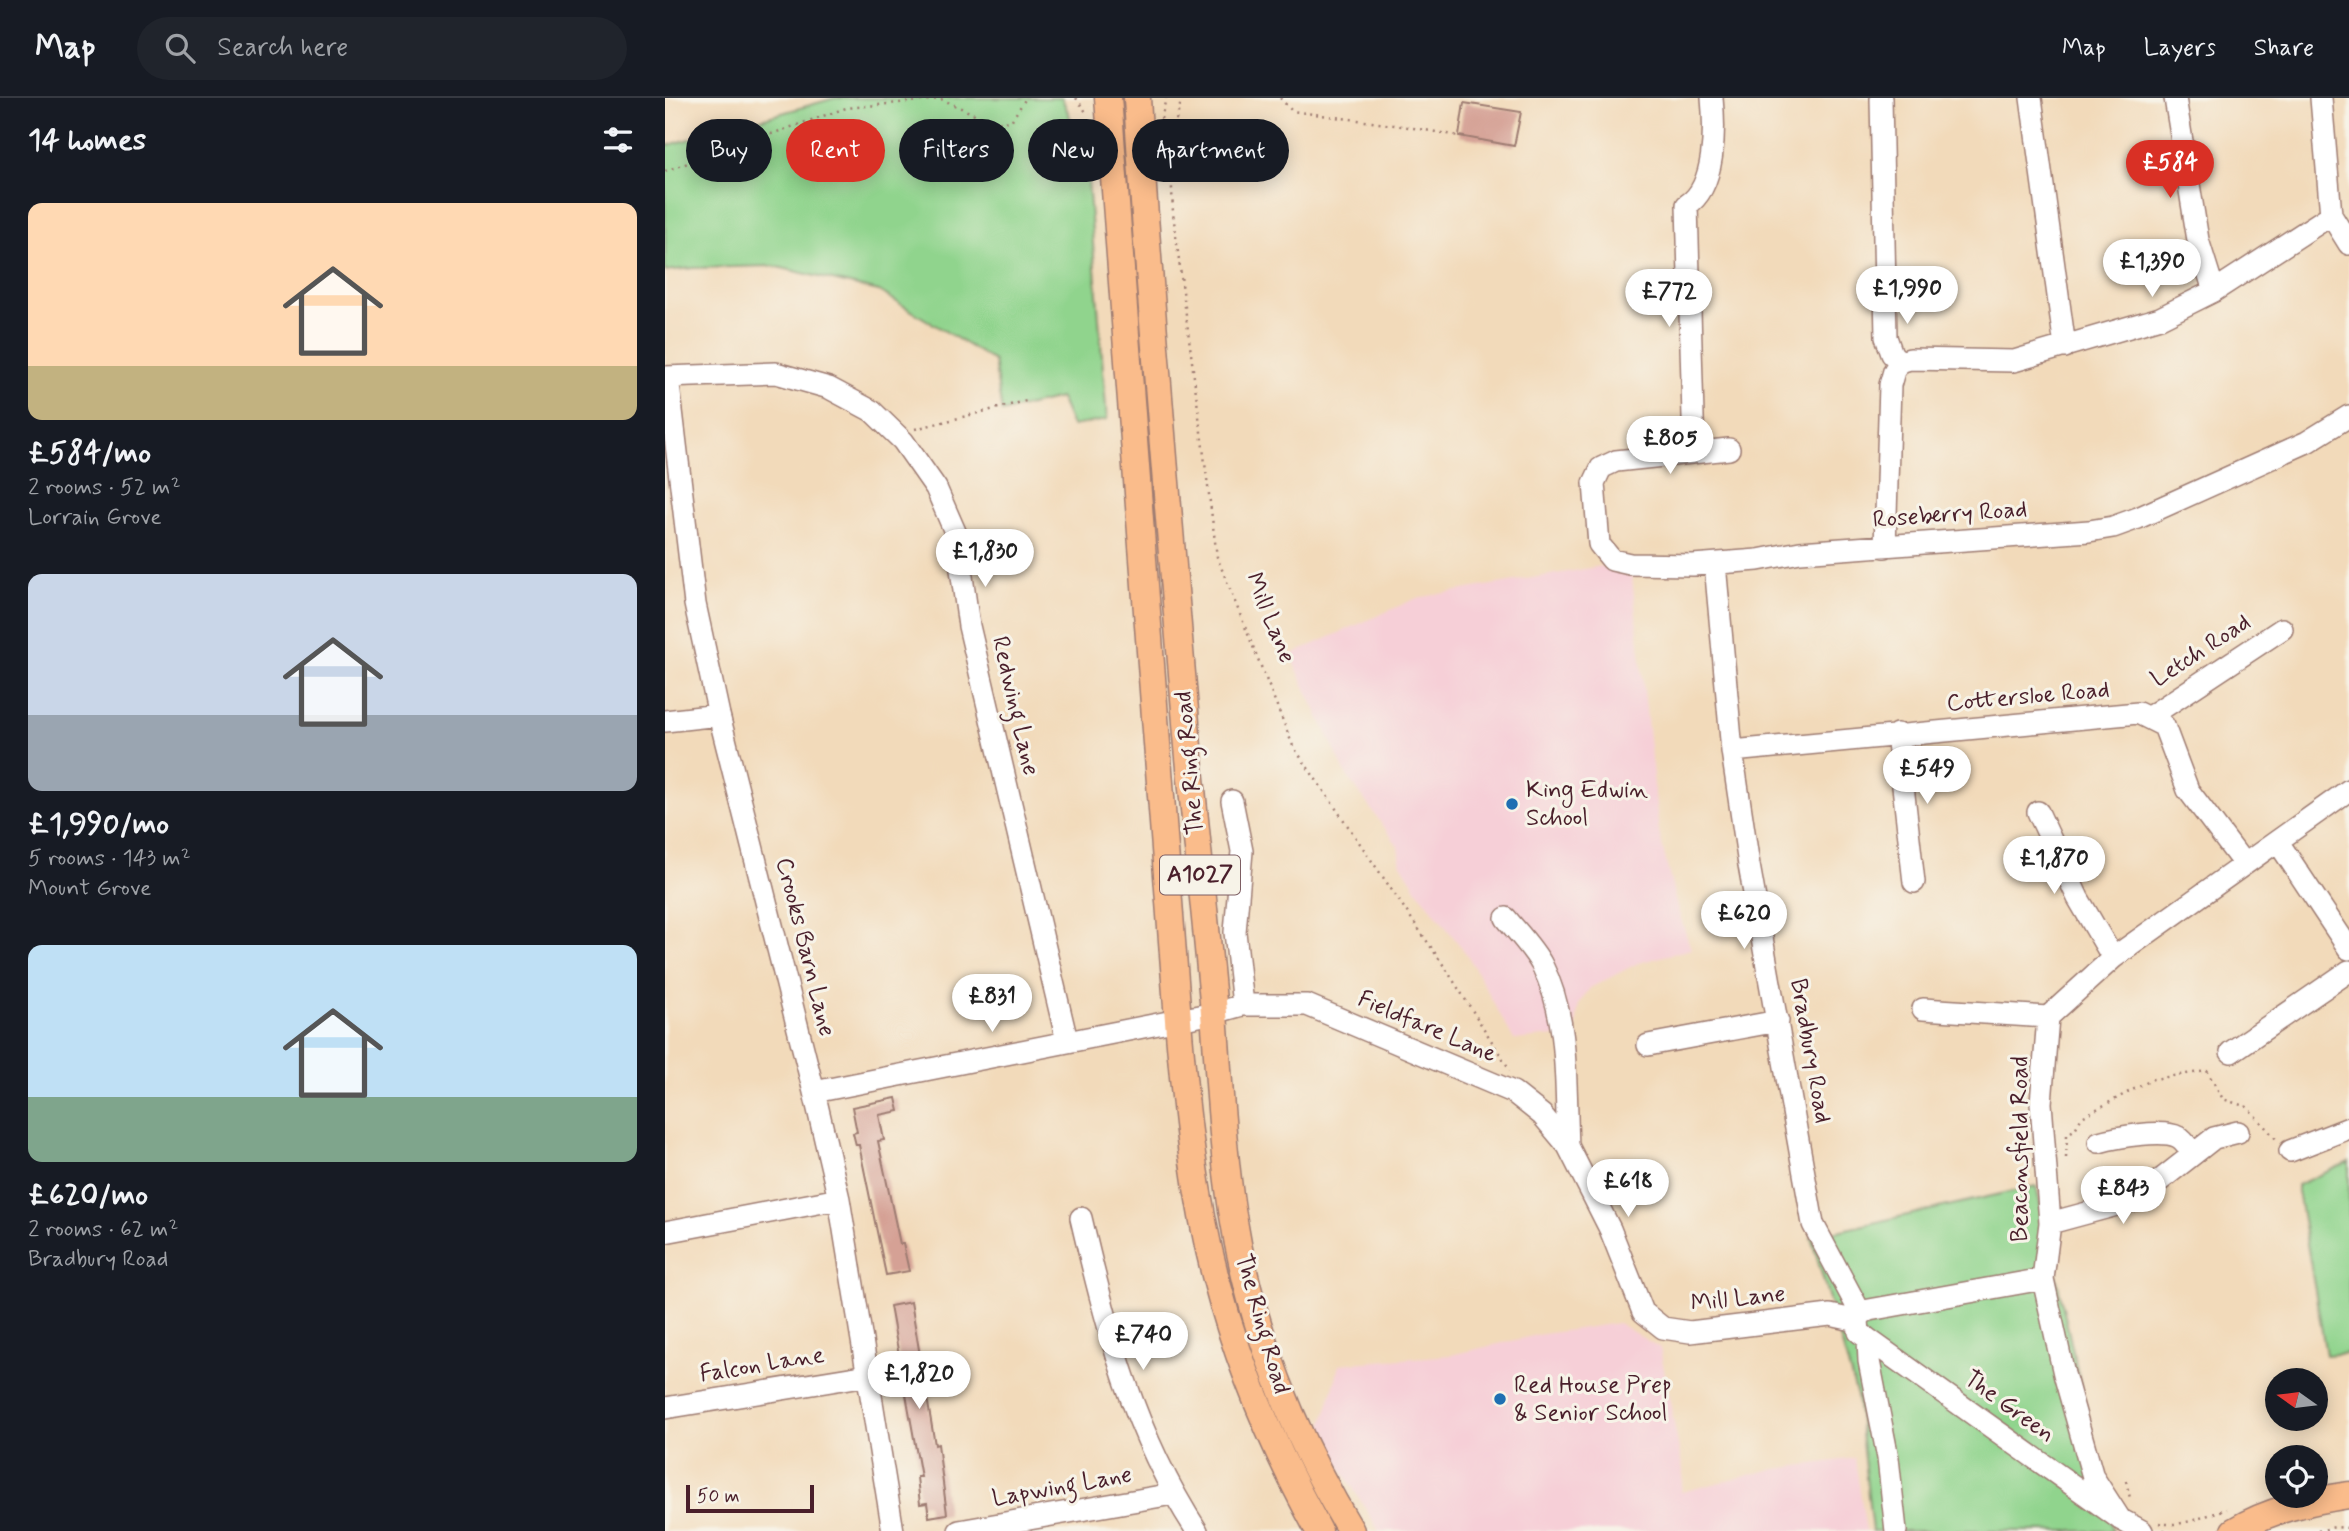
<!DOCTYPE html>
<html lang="en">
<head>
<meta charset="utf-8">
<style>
	body { margin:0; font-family:Mynerve,sans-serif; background:#20242c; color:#f1f3f6; height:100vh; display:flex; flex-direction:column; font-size:26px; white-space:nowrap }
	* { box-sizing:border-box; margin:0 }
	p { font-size:23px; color:#9ea1a6 }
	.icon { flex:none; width:38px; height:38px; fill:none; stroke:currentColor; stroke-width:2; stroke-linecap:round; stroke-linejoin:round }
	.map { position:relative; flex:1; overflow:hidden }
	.side { display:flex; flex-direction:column; background:#171b24; width:665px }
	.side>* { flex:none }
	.banner { position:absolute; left:21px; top:21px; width:665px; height:63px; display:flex; gap:14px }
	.needle { width:46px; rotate:284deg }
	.buttons { position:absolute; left:1600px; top:1270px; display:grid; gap:14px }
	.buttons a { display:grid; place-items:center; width:63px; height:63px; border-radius:50%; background:#171b24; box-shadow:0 4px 18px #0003; font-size:35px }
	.scale { position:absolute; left:21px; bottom:18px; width:128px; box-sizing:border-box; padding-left:7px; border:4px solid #4a1f2b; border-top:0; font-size:19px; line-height:24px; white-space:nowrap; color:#4a1f2b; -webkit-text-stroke:5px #f7f3e8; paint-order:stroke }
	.price { position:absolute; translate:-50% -60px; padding:0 16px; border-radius:24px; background:#fff; color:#222; font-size:23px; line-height:46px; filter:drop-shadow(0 2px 4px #0008) }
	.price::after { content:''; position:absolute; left:50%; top:42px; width:21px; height:16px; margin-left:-10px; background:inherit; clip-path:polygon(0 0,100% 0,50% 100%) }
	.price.active { background:#d93025; color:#fff }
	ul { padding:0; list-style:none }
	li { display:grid; align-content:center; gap:14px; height:371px; padding:0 28px }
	li span { display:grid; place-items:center; height:217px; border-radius:14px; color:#555 }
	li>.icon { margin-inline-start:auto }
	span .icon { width:126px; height:126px; fill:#fffc; stroke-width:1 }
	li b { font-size:30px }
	h2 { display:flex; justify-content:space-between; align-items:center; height:84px; padding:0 28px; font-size:30px }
	.chip { padding:0 24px; border-radius:32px; background:#171b24; box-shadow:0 4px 18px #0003; font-size:24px; line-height:63px }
	.chip.active { background:#d93025; color:#fff }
	header { display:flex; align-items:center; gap:42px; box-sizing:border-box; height:98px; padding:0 35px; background:#171b24; border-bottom:2px solid #363941 }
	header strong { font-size:33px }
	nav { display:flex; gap:38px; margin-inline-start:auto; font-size:24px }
	.search { width:490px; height:63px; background:#20242c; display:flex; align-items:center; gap:18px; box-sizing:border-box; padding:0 24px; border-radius:38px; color:#9ea1a6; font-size:26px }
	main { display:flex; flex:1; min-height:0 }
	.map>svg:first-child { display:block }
	.built { fill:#f6cfd7 }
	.green { fill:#90d48d; stroke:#6d7a5c; stroke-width:2 }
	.building { fill:#d5a195 }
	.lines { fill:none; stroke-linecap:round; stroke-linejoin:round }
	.minor-casing { stroke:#9e7c72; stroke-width:24 }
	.major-casing { stroke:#9e7c72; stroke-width:29 }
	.path { stroke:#9e7c72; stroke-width:2.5; stroke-dasharray:2 5; stroke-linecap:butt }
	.minor { stroke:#fff; stroke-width:21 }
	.major { stroke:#fabc8b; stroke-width:26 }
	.poi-dot { fill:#1f6fb2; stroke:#f7f3e8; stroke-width:2.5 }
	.labels { text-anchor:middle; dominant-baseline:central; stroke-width:6; stroke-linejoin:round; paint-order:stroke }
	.shield { fill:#f7f3e8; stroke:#7e5f64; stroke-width:2 }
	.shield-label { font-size:23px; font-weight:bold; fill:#4a1f2b }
	.street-label { font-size:24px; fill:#4a1f2b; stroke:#f7f3e8 }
	.poi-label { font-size:24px; fill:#4a1f2b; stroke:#f7f3e8; text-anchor:start }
</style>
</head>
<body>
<header>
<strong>Map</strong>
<div class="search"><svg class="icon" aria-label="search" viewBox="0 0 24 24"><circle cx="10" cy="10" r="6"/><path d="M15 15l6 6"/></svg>Search here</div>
<nav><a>Map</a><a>Layers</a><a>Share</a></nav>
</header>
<main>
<section class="side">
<h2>14 homes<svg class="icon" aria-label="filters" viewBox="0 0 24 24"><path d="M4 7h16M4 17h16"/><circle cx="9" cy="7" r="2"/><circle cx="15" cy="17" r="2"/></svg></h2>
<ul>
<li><span style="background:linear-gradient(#ffd9b3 75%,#c2b280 0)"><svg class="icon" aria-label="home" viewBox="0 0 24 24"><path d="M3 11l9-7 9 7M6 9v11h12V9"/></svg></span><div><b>£584/mo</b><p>2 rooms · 52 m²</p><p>Lorrain Grove</p></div></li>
<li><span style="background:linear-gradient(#c9d6e8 65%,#9aa5b1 0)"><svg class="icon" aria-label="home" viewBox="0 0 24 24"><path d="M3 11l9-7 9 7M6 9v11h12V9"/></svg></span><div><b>£1,990/mo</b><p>5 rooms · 143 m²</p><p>Mount Grove</p></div></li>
<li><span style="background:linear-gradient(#bfe0f5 70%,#7fa58c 0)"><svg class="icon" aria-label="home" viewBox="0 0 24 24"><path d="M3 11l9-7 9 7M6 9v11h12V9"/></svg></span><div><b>£620/mo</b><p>2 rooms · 62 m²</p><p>Bradbury Road</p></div></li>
</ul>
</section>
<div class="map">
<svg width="1684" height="1433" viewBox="0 0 1684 1433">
	<rect width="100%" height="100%" fill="#f7f3e8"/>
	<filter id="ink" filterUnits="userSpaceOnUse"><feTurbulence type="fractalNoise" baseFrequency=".0143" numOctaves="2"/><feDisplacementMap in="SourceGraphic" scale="14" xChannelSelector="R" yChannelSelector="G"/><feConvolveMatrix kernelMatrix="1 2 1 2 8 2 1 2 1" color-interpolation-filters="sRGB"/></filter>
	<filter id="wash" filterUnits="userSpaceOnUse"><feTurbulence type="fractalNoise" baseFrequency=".00686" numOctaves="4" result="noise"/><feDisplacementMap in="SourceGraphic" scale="28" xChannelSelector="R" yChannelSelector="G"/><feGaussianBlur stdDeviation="1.57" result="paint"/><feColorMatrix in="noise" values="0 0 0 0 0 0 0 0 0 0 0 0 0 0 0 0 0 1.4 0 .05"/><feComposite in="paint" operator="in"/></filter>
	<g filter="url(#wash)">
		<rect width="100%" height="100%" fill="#f2daba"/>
		<path class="built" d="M937,468L967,479L994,734L1012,809L1026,851L973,865L925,890L914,906L910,936L849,942L803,858L753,793L735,764L733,748L682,678L625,557L752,500Z
			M953,1225L995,1250L1018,1373L1016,1394L1104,1372L1190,1360L1201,1433H714L655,1336L675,1266L786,1257L872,1237Z"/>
		<path class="green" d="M170,0H397L421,57L442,322L407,328L395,300L337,314L329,263L214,193L108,168L28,170L0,173V48Z
			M1684,1064V1255L1661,1257L1632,1087Z
			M1371,1088L1448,1433H1207L1192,1298L1146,1139Z"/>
		<g id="blocks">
			<path class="building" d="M799,5L856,14L849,48L794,38Z
				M231,1000L234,1013L214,1017L219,1042L213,1043L235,1146H238L244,1173L221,1177L194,1047H191L188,1035L192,1034L187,1009Z
				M246,1204L270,1347L273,1346L282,1416L264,1419L262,1405L255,1406L252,1379H256L225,1208Z"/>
		</g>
	</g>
	<g filter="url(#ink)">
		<use href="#blocks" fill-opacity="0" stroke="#9e7c72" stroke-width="2"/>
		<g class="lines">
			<defs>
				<path id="minor" d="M1216,0L1221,239L1227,256L1235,264L1229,273L1225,287L1220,449
					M1366,0L1400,249
					M1510,0L1533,142L1549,193
					M1656,0L1666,117
					M1235,264L1245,261L1349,263L1495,220L1549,193L1666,117L1684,146
					M0,279L111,275L164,290L207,313L238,343L271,390L291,436L304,528L402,943
					M3,279L30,506L54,617L149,994L174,1101L228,1433
					M1064,351L951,363L936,370L929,385L934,446L947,462L965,466L1028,467L1093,462L1135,454L1424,433L1448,429L1473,420L1642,344L1684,318
					M1029,354L1022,107C1051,89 1050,31 1047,0
					M1050,466L1067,653L1084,767L1148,1126L1196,1216L1193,1223L1194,1234L1203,1241L1204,1263L1223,1360L1231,1433
					M1484,619L1617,531
					M0,623L54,617
					M1232,636L1249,784
					M1067,653L1473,615L1499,628L1523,692L1579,766
					M567,703L577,753L570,834L578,907
					M1373,714L1413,800L1448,860
					M1613,744L1684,851
					M841,820C853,835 868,850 877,867C905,922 900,988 903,1048
					M1258,911L1383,919
					M983,947L1113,923
					M1566,954L1684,873
					M149,994L549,915L578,907H642L848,994L877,1017L903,1048L945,1131L978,1214L998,1230L1025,1234L1165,1217L1193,1223
					M1434,1044C1451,1039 1498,1031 1513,1039C1519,1042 1524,1050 1528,1056
					M1625,1053L1684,1030
					M416,1120C442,1232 468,1335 532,1433
					M1385,1125L1470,1102L1549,1040L1573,1034
					M0,1134L174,1101
					M1196,1216L1204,1212L1378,1181
					M1203,1241L1455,1421L1477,1433
					M0,1310L203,1277
					M1455,1421L1428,1379L1399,1276L1378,1181L1385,1125L1376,1005L1383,919L1448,860L1684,692
					M294,1433L508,1396"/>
				<path id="major" d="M443,0L513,922C520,1009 529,1096 551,1181C574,1270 610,1353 654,1433
					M472,0C485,212 505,425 522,637C530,729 541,822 549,915C554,980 557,1047 567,1112C585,1228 626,1333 686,1433
					M1569,1433C1603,1412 1645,1403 1684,1397"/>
			</defs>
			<use href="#minor" class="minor-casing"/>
			<use href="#major" class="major-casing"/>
			<path class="path" d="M411,0L421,14
				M517,0L505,45L508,115L552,459L628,648L781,871L845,972
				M615,0L627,13L743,29L794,38
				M496,21L501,0
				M0,73L181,10L276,1L329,25L346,23L361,0
				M250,331L365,302
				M1401,1060L1402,1037L1410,1031L1417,1019L1488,981L1542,973L1558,1001L1582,1009L1612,1042
				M1461,1383L1465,1400
				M1494,1425C1517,1430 1540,1417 1562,1411
				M1499,1433L1502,1427
				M1653,1433L1670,1429L1684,1430"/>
			<use href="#minor" class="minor"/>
			<use href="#major" class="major"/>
		</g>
	</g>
	<g class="poi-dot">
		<circle cx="847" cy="706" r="7"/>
		<circle cx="835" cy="1301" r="7"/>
	</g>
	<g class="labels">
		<rect class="shield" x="495" y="757.5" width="80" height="39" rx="5"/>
		<g class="shield-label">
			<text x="535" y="777">A1027</text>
		</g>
		<g class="street-label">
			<text transform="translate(1285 417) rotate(-4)">Roseberry Road</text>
			<text transform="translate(605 520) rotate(68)">Mill Lane</text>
			<text transform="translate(1536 553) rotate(-33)">Letch Road</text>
			<text transform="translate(1363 599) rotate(-5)">Cottersloe Road</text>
			<text transform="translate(350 608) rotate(77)">Redwing Lane</text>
			<text transform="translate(525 665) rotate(-95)">The Ring Road</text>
			<text transform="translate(140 849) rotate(76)">Crooks Barn Lane</text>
			<text transform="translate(762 929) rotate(23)">Fieldfare Lane</text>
			<text transform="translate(1145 953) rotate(80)">Bradbury Road</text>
			<text transform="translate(1355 1051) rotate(-90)">Beaconsfield Road</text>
			<text transform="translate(1073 1201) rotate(-6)">Mill Lane</text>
			<text transform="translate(597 1226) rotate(74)">The Ring Road</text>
			<text transform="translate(97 1267) rotate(-9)">Falcon Lane</text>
			<text transform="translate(1344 1309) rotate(36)">The Green</text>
			<text transform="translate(397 1389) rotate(-10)">Lapwing Lane</text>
		</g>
		<g class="poi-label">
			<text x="861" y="692">King Edwin<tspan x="861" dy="28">School</tspan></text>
			<text x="849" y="1287">Red House Prep<tspan x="849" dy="28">&amp; Senior School</tspan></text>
		</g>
	</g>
</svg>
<div class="buttons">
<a><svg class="needle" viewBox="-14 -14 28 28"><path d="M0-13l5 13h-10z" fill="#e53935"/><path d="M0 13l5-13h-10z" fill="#9ea1a6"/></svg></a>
<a><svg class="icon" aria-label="locate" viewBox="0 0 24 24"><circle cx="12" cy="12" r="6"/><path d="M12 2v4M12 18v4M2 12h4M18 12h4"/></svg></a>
</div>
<div class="scale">50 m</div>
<b class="price active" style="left:1505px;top:102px">£584</b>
<b class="price" style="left:1487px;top:201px">£1,390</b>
<b class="price" style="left:1242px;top:228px">£1,990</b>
<b class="price" style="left:1004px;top:231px">£772</b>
<b class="price" style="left:1005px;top:378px">£805</b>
<b class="price" style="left:320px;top:491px">£1,830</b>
<b class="price" style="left:1262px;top:708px">£549</b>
<b class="price" style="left:1389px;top:798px">£1,870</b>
<b class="price" style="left:1079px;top:853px">£620</b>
<b class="price" style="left:327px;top:936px">£831</b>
<b class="price" style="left:963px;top:1121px">£618</b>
<b class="price" style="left:1458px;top:1128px">£843</b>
<b class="price" style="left:478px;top:1274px">£740</b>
<b class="price" style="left:254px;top:1313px">£1,820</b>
<div class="banner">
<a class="chip">Buy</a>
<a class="chip active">Rent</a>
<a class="chip">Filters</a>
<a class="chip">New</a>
<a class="chip">Apartment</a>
</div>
</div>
</main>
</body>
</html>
